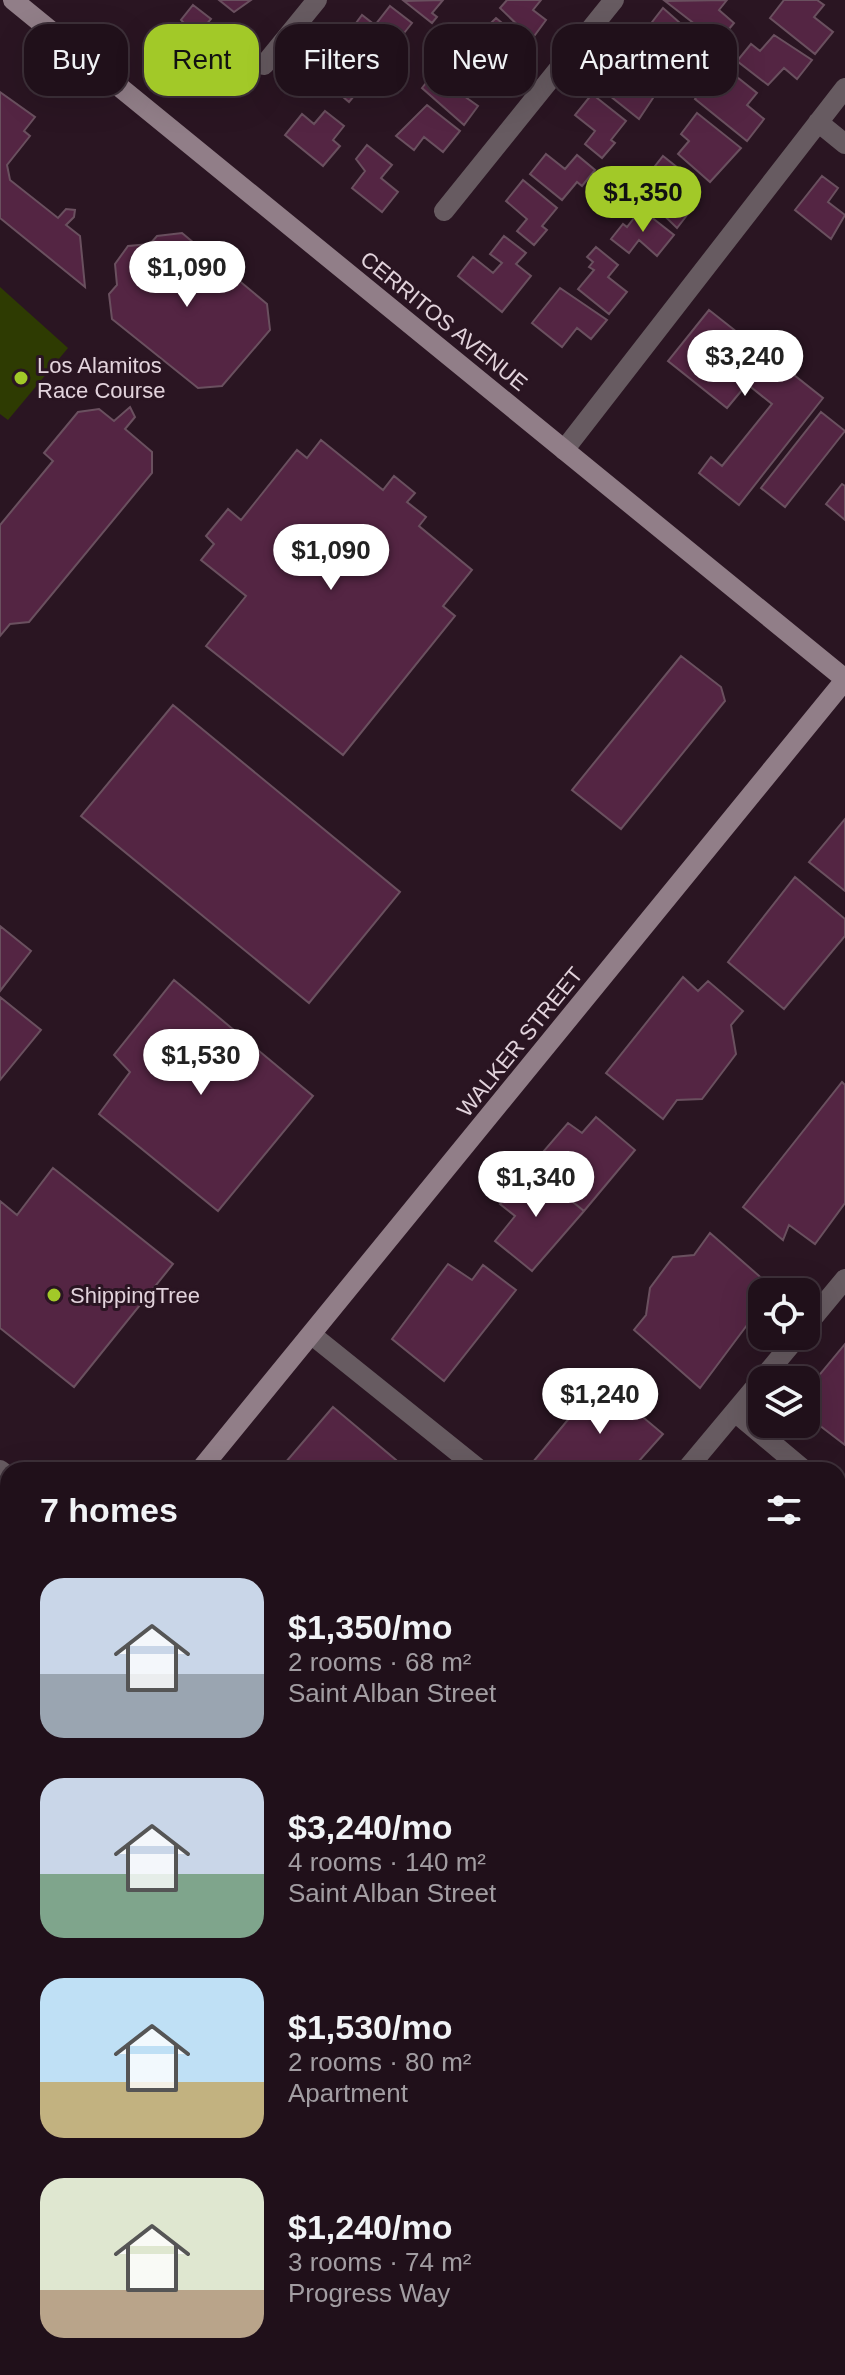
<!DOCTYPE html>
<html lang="en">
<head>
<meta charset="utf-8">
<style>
	body { margin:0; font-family:Arial,sans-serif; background:#281923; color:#f1f3f6; height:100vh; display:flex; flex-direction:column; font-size:30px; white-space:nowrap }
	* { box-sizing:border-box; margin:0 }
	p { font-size:26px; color:#a29da2 }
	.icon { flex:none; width:44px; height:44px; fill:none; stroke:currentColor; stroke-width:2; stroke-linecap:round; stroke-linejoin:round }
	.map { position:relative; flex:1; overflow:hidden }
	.panel { position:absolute; left:0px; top:1462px; width:846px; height:914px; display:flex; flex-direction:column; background:#20101a; border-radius:24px 24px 0 0; box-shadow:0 8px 32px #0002,0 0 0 2px #3d3039 }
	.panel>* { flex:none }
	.top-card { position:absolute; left:24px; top:24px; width:798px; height:72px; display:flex; gap:16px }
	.fabs { position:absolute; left:748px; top:1278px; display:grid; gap:16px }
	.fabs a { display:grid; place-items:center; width:72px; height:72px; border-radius:16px; background:#20101a; box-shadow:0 8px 32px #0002,0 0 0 2px #3d3039; font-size:40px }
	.price { position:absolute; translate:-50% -68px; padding:0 18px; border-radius:28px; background:#fff; color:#222; font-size:26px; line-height:52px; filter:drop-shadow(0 2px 4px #0008) }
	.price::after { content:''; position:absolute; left:50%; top:48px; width:24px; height:18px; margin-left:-12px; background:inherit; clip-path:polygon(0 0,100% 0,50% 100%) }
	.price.current { background:#a2c928; color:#111 }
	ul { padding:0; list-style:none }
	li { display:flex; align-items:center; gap:24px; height:200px; padding:0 40px }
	li span { display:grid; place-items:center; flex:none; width:224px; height:160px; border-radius:24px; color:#555 }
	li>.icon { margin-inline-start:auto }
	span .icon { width:96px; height:96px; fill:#fffc; stroke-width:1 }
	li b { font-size:34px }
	h2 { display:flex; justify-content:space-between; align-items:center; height:96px; padding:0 40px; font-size:34px }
	.tag { padding:0 28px; border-radius:24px; background:#20101a; box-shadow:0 8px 32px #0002,0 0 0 2px #3d3039; font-size:28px; line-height:72px }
	.tag.current { background:#a2c928; color:#111 }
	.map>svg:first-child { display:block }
	.park { fill:#2e3b02 }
	.building { fill:#542543; stroke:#6a505f; stroke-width:2 }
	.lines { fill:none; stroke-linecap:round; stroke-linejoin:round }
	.street { stroke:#675b61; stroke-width:20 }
	.secondary { stroke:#917e88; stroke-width:20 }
	.poi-dot { fill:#a2c928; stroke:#2a1522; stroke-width:3 }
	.labels { text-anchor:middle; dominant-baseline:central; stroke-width:6; stroke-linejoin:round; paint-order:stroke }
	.street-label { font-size:22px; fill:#e2d3dc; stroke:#2a1522 }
	.poi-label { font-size:22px; fill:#e2d3dc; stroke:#2a1522; text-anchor:start }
</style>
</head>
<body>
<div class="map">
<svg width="845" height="2375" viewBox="0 0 845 2375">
	<rect width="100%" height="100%" fill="#2a1522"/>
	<path class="park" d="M0,287L68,348L8,420L0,414Z"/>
	<path class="building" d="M219,0H251L234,12Z
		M443,0L432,13L437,17L432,23L404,1Z
		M507,0H541L533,10L546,20L532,39L500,8Z
		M727,0L719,10L734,23L718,42L665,1Z
		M784,0H817L824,5L814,17L833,32L815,54L770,18Z
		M193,5L211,19L200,32L219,47L202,67L171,42L185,24L181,20Z
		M390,6L412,23L385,57L348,34L362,15L375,25Z
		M663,8L696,37L668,72L648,57L663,37L649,26Z
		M496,18L529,45L512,66L493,51L482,64L464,49Z
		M774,35L812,60L797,79L784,68L768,85L737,61L751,44L760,51Z
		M345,38L377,68L349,102L329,85L344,66L330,55Z
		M444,60L453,67L459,60L480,76L464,96L478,106L464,125L422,88Z
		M615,68L634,83L645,69L663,83L639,119L600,88Z
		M737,77L757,93L747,105L764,119L747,141L695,99L711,78L727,90Z
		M0,92L35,117L24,131L30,136L7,165L10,180L58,218L66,209L75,210L74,217L66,225L80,236L85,287L0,218Z
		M592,94L626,121L611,140L615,143L602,158L585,144L595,131L575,115Z
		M427,105L460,131L443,152L424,137L414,150L396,136Z
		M325,111L344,126L333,140L340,146L323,166L285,135L302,114L314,124Z
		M697,113L741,148L710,182L678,154L689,141L681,134Z
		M367,145L392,165L381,178L398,192L382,212L352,188L365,171L356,159Z
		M546,154L565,169L577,155L595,170L582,186L577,182L562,200L530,174Z
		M663,156L693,180L678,199L691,210L677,228L646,198L650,193L646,189L654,179L648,175Z
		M822,176L838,188L828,202L845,215L831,239L795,210Z
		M523,180L557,208L542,226L547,230L534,245L517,231L527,219L506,201Z
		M641,209L674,235L657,256L639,240L629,253L611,239L623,224L627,227Z
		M182,233L267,304L270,330L222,386L198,388L112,319L109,294L117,285L115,264L128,246L150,244L157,236Z
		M504,236L526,253L516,264L531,276L502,312L458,276L473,257L493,273L502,263L490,254Z
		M596,247L618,265L608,277L627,292L609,314L578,289L594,270L589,267L593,262L587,257Z
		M560,288L607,320L591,339L577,328L562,347L532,323Z
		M709,310L761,351L769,340L786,353L779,363L823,398L739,505L699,473L711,457L722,466L772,404L747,384L727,408L668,361Z
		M130,407L135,417L125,429L152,452V473L29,622L10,624L0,636V525L53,461L44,453L78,412L99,409L114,421Z
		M821,412L845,431L785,507L761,488Z
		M321,440L383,490L394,476L415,493L407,502L426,517L419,526L472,570L443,606L455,616L343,755L206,646L246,596L201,560L214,544L206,536L228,509L241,520L297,450L307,458Z
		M842,484L845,486V520L826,504Z
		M681,656L721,687L725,701L621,829L572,790Z
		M173,705L400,892L309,1003L81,816Z
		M845,819V891L809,862Z
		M795,877L845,919V936L784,1009L728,962Z
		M0,926L31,951L0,991Z
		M683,977L698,991L708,981L743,1011L731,1025L736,1054L702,1099L677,1100L663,1119L606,1073Z
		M174,980L313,1096L218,1211L99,1114L130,1072L114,1055Z
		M0,997L41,1030L0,1080Z
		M842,1082L845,1085V1203L815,1244L789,1225L783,1240L743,1207Z
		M596,1117L635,1150L584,1211L530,1167L568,1123L582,1133Z
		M530,1167L584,1211L532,1271L495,1241L515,1216L500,1204Z
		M53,1168L173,1264L74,1387L0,1328V1201L17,1215Z
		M710,1233L774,1289L762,1292V1305L700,1388L634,1330L646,1315L650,1288L673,1257L694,1255Z
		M448,1264L472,1280L483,1265L516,1290L444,1381L392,1339Z
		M845,1344V1445L806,1415V1391Z
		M600,1381L663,1434L631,1470H542L533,1462Z
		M333,1407L396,1460L388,1470H279Z
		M838,1577L845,1583V1651L838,1660Z
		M8,1934V2212L0,2222V1944Z
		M838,2044L843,2048L845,2045V2145L838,2139Z
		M0,2236L8,2243V2318L0,2328Z
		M838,2270L845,2276V2375H622L628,2368H838Z"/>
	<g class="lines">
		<path class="street" d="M264,65L317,0
			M818,122L845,144
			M444,211L614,0
			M564,450L845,88
			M806,1326L845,1279
			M312,1335L480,1470
			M735,1412L804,1470
			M0,1470L8,1476
			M686,1470L798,1336
			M838,1498L845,1504
			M838,1983L845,1986"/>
		<path class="secondary" d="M13,0L845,679
			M200,1470L845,680
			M0,1703L8,1694"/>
	</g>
	<g class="poi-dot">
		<circle cx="21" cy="378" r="8"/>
		<circle cx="54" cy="1295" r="8"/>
	</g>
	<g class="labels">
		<g class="street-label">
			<text transform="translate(444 321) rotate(39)">CERRITOS AVENUE</text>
			<text transform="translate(520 1042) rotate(-51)">WALKER STREET</text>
		</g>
		<g class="poi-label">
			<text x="37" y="365">Los Alamitos<tspan x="37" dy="25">Race Course</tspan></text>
			<text x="70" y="1295">ShippingTree</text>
		</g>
	</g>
</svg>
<div class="fabs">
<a><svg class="icon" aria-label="locate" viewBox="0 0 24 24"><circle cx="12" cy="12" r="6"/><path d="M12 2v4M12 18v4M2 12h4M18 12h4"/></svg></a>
<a><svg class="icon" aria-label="layers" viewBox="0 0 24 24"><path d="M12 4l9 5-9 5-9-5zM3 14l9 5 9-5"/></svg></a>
</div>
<b class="price current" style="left:643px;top:234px">$1,350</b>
<b class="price" style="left:187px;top:309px">$1,090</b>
<b class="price" style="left:745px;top:398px">$3,240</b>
<b class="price" style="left:331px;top:592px">$1,090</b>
<b class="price" style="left:201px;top:1097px">$1,530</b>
<b class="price" style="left:536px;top:1219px">$1,340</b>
<b class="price" style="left:600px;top:1436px">$1,240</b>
<div class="top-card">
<a class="tag">Buy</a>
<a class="tag current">Rent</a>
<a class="tag">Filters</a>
<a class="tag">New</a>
<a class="tag">Apartment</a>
</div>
<section class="panel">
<h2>7 homes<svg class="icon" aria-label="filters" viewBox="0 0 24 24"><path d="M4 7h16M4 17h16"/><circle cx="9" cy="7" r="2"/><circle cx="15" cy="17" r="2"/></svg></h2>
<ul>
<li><span style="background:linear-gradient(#c9d6e8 60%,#9aa5b1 0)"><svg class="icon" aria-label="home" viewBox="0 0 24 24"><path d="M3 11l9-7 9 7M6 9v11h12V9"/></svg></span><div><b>$1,350/mo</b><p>2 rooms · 68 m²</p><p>Saint Alban Street</p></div></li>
<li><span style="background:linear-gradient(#c9d6e8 60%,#7fa58c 0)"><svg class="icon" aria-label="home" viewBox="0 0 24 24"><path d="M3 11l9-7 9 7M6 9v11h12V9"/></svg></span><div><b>$3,240/mo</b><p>4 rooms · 140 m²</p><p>Saint Alban Street</p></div></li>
<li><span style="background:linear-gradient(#bfe0f5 65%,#c2b280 0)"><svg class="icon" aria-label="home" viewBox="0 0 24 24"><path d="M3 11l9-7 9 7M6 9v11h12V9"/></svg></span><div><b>$1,530/mo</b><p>2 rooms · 80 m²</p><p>Apartment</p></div></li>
<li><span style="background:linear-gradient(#dfe7d0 70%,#b9a48a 0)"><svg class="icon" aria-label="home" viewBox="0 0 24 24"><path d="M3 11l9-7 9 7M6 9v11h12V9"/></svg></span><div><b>$1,240/mo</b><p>3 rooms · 74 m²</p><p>Progress Way</p></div></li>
</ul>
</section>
</div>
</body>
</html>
